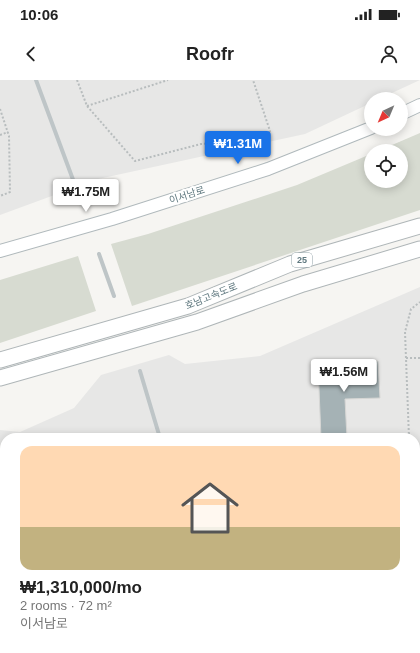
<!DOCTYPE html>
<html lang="en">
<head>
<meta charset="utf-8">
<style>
	body { margin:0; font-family:Arial,"Noto Sans KR",sans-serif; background:#f2f2f2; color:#222; height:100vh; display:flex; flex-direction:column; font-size:15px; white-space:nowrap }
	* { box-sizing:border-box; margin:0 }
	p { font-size:13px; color:#767676 }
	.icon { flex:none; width:22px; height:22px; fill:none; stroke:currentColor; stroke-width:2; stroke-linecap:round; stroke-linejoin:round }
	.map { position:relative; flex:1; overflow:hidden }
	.sheet { position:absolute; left:0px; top:353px; width:420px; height:220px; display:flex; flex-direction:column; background:#fff; border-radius:16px 16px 0 0; box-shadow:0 2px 10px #0003 }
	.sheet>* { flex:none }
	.needle { width:26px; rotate:224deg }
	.controls { position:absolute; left:364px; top:12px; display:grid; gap:8px }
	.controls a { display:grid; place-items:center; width:44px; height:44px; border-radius:50%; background:#fff; box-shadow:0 2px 10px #0003; font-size:20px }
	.price { position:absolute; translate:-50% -34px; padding:0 9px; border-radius:4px; background:#fff; color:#222; font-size:13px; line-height:26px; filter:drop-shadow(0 1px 2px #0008) }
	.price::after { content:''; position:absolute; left:50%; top:24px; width:12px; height:9px; margin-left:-6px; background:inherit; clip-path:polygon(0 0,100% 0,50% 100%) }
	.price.selected { background:#1a73e8; color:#fff }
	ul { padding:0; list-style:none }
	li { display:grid; align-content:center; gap:8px; height:212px; padding:0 20px }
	li span { display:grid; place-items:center; height:124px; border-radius:12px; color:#555 }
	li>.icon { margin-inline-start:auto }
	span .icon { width:72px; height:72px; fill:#fffc; stroke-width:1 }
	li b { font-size:17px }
	.status { display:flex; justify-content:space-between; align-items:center; height:28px; padding:0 20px; background:#fff; direction:ltr }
	.status svg { height:11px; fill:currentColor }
	header { display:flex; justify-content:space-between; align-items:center; height:52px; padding:0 20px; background:#fff; font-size:18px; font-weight:700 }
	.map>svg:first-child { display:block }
	.built { fill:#e7e7e6; fill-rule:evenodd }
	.green { fill:#d7dbd1 }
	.building { fill:#a5b2b5; stroke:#d7d7d5 }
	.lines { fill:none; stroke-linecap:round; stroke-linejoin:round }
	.secondary-casing { stroke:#b0b9bc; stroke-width:14 }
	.highway-casing { stroke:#afb6b8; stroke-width:17 }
	.path { stroke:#b8bdbe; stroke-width:2; stroke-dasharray:2 2; stroke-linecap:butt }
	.lane { stroke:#bec5c7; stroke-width:4 }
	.secondary { stroke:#fff; stroke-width:12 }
	.highway { stroke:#fff; stroke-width:15 }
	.labels { text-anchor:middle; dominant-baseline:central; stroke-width:4; stroke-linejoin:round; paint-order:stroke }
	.shield { fill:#fff; stroke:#8fa0a5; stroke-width:1 }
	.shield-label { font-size:9px; font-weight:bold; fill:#5f787f }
	.street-label { font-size:10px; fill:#5f787f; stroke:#fff }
</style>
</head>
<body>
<div class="status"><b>10:06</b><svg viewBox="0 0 49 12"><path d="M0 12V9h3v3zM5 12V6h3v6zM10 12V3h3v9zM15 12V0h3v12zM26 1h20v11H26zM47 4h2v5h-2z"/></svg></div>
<header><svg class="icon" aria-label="back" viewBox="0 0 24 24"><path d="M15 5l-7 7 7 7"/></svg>Roofr<svg class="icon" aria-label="person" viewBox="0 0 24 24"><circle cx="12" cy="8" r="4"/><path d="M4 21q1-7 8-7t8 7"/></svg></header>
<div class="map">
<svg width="420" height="573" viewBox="0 0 420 573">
	<rect width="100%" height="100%" fill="#f6f5f2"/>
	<path class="built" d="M0,0H420L379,19H371V23L305,54L98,99L0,135Z
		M420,207V573H0V350L20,352L74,328L101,295L169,275L185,284L260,276ZM5,358H415V568H5Z"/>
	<path class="green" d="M420,53V130L132,226L111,164L148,154L297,105L371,74V101H401V71H378Z
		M78,176L96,231L0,263V200Z"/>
	<path class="building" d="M378,281L380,318L345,319L347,358H321L318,284Z
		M419,415L420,416V465L415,460V419Z
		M5,528V567L0,562V533Z
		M6,568H77L82,573H11Z"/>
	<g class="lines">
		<defs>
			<path id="secondary" d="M401,34L420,25
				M0,171L112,139L268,89L371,48"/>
			<path id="highway" d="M0,280L188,226L290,184L420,146
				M0,298L197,242L303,204L420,169"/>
		</defs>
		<use href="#secondary" class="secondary-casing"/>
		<use href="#highway" class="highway-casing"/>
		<path class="path" d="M77,0L87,26L135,81L201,64L266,57L270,51L253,0
			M87,26L168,0
			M0,29L9,56L10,112L0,116
			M0,55L8,52
			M406,278H420
			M409,358L405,252L411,229L420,222
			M415,375H420
			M0,456H5"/>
		<path class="lane" d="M36,0L75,105
			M99,174L114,216
			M140,291L160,358
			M0,507L5,503
			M92,568L97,573
			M323,568L328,573
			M0,570L3,573
			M406,573L420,565"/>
		<use href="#secondary" class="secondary"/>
		<use href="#highway" class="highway"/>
	</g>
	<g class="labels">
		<rect class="shield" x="292" y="173" width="20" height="14" rx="3"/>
		<g class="shield-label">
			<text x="302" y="180">25</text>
		</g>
		<g class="street-label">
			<text transform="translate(187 115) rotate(-18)">이서남로</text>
			<text transform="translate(211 216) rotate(-22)">호남고속도로</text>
		</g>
	</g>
</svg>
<div class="controls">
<a><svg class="needle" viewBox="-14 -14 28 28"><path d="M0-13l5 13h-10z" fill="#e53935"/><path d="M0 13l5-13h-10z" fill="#767676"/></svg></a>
<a><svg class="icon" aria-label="locate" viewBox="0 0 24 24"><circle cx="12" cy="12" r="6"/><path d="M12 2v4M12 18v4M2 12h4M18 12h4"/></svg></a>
</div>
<b class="price selected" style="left:238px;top:85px">₩1.31M</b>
<b class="price" style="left:86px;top:133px">₩1.75M</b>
<b class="price" style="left:344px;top:313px">₩1.56M</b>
<section class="sheet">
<ul>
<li><span style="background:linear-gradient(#ffd9b3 65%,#c2b280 0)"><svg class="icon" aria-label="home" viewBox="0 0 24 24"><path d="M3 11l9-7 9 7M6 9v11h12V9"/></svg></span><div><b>₩1,310,000/mo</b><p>2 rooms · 72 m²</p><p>이서남로</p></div></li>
</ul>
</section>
</div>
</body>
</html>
